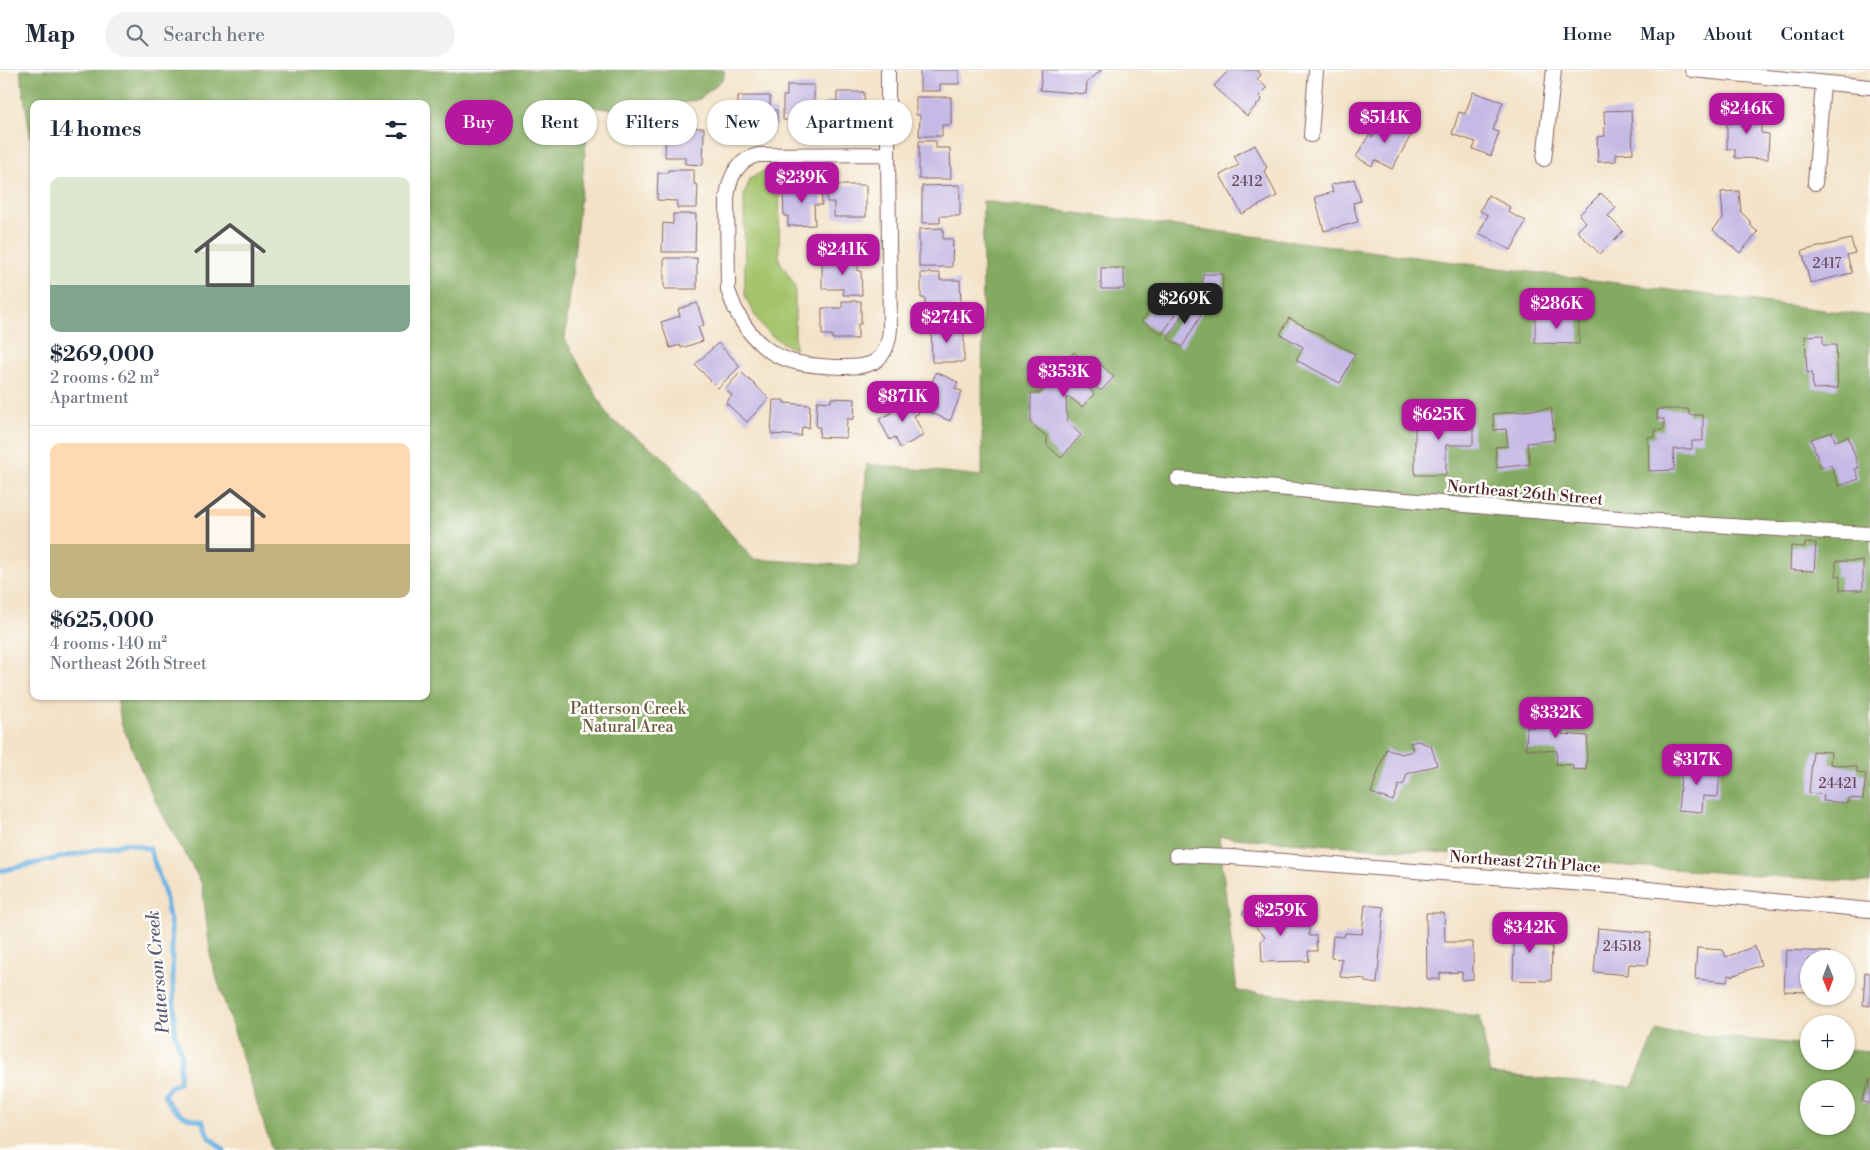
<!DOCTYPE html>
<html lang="en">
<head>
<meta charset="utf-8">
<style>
	body { margin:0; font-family:"Libre Bodoni",serif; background:#f2f2f3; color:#1f2937; height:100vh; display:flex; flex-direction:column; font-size:19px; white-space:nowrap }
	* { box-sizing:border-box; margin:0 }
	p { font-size:16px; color:#747a83 }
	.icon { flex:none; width:28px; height:28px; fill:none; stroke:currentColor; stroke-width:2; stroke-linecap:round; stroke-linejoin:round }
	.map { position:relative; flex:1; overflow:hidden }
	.drawer { position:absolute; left:30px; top:30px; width:400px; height:600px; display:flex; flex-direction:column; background:#fff; border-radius:10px; box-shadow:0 1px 4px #0004 }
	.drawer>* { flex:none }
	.banner { position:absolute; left:445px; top:30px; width:475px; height:45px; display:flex; gap:10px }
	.needle { width:32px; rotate:179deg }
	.fabs { position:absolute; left:1800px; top:880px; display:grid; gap:10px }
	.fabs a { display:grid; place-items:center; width:55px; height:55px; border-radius:50%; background:#fff; box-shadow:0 1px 4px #0004; font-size:25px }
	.price { position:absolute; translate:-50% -42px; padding:0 11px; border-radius:10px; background:#b5179e; color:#fff; font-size:16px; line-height:32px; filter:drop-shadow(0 1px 2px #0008) }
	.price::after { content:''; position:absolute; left:50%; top:30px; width:15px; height:11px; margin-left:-8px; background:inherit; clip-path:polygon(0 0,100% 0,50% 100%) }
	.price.on { background:#222; color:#fff }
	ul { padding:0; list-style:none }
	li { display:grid; align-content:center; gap:10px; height:265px; padding:0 20px }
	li+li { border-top:1px solid #e0e1e3 }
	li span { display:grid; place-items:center; height:155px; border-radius:10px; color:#555 }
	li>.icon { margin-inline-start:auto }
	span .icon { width:90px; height:90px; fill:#fffc; stroke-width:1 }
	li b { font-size:21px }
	h2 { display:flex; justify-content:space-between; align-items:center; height:60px; padding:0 20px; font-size:21px }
	.tag { padding:0 18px; border-radius:22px; background:#fff; box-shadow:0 1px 4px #0004; font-size:18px; line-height:45px }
	.tag.on { background:#b5179e; color:#fff }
	header { display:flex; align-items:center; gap:30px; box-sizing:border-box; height:70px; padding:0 25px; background:#fff; border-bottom:1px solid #e0e1e3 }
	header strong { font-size:24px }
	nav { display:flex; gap:28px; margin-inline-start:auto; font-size:18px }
	.search { width:350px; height:45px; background:#f2f2f3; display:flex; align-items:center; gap:12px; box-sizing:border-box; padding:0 18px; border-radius:28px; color:#747a83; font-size:19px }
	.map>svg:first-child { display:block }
	.green { fill:#a4c46c; stroke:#77724c }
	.forest { fill:#83aa60; stroke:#666446; fill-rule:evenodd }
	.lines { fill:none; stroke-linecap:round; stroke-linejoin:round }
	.stream { stroke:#6eb3e4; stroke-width:5 }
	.building { fill:#c5bae5 }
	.minor-casing { stroke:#856362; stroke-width:16 }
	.minor { stroke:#fff; stroke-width:14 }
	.labels { text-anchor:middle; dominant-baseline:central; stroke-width:5; stroke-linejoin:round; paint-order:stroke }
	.number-label { font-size:14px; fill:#69465a }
	.street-label { font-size:16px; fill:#4a1f2b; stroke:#fdfcf7 }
	.park-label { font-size:16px; fill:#6a5942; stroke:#fdfcf7 }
	.water-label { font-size:18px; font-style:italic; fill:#585a75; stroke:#fdfcf7 }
</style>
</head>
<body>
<header>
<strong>Map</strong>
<div class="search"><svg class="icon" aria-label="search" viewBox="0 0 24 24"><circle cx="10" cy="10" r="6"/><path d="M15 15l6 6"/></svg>Search here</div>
<nav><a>Home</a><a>Map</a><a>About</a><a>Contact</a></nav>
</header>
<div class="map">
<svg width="1870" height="1080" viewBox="0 0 1870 1080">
	<rect width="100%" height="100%" fill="#fdfcf7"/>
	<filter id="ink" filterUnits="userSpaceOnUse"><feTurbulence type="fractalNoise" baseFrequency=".02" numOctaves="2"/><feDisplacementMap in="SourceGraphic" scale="10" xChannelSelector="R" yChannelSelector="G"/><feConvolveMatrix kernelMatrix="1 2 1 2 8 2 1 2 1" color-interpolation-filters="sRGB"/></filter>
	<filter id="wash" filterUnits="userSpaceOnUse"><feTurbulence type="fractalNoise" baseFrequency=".0096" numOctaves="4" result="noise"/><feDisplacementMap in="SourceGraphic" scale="20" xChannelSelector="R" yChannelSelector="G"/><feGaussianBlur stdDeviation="1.12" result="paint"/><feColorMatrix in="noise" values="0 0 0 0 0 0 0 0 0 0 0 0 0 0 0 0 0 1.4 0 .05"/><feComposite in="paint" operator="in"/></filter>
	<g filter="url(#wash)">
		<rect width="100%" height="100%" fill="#f3e2c7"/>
		<path class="green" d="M780,97L779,190L795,216V279C767,267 757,253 745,225L744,125L750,109L768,98Z"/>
		<path class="forest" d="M20,0H724V8L700,29L644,42L590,37L565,269L609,348L662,386L753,489L858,496L867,394L982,406L983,131L1870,246V813L1219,767L1237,921L1480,946L1490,1004L1632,1017L1657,961L1809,975V991H1846V979L1870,981V1080H272L211,890L202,814L154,729L121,653L117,626H426V34H34V90ZM1809,1019H1846V1056H1809Z"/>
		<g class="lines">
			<path class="stream" d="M0,801L127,773L150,779L165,824L171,858L175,963L181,983L179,1013C171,1015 168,1018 164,1025C169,1036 178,1044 189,1048C194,1049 197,1049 202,1051L209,1067L224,1080"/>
		</g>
		<g id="blocks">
			<path class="building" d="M920,0H959V14H940V21H920Z
				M1042,0H1102L1087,12L1086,24L1040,20Z
				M1229,0H1257L1261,5L1257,9L1267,18L1259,26L1262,29L1247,46L1214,16Z
				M787,15H814V35H822V54H796V50H783V26H787Z
				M837,22H864L865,57H847V54H827V32L837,31Z
				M1473,22L1503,32L1493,60L1499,62L1491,86L1473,79L1476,72L1452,64L1459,42L1465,44Z
				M738,26H770V40H777V57H738Z
				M916,27H951V55H942V66H919L920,45H916Z
				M1631,40L1633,83L1616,84V91L1598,92L1597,67L1605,66L1604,41Z
				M1727,41L1761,42V63L1769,64L1768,89L1735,88V79H1727Z
				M1385,46L1413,62L1392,99L1375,90L1372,96L1356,87L1369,65L1373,67Z
				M666,57L704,58L703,95L685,94V87H665Z
				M919,71H936V78H950L951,109H919Z
				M1255,75L1267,98L1264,100L1277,126L1242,144L1220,105L1239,95L1234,86Z
				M668,100H694V114L698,115L697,138H677V131L657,130L658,103H668Z
				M1354,109L1361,131L1353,133L1358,152L1324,161L1315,127L1333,122L1331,115Z
				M796,115H821L822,135H814L815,155L788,156V146H784L783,120L796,119Z
				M827,115H866V147H834V132H827Z
				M960,115V146H940V153H922V116Z
				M1739,121L1741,142L1750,151L1751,156L1758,162L1740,183L1713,160L1723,148L1721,122Z
				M1601,123L1616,138L1608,146L1623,161L1600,184L1577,161L1586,152L1579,145Z
				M1488,125L1510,137L1508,142L1526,151L1511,180L1479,163L1488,145L1480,141Z
				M673,144H696L695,182H662L663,153L673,154Z
				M943,158V169H953L952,197H919V159Z
				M1851,169L1855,183L1847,185L1852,203L1810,213L1802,181Z
				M832,187H858V201H861L862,225H843V219H822V192H831Z
				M664,188H697V219H664Z
				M1101,198H1124V219H1101Z
				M921,203H940V210H960L961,236H952V241H925V228H921Z
				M1203,204H1223L1222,225H1203Z
				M842,231H861V254H858V269H832V265H822V238H842Z
				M1156,231L1176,244L1162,264L1142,251Z
				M697,233L704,255L698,257L703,271L681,278L680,275L670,278L661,252L680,246L678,239Z
				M1188,234L1203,242L1182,277L1168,269Z
				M1535,246L1579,247V274L1535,273Z
				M1289,248L1355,284L1340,313L1296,290L1303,277L1280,264Z
				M931,254H956V261H964V292H932Z
				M1823,265V275H1836L1838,318L1813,319L1812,302L1807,303L1805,266Z
				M718,273L740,296L718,318L695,295Z
				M1074,282L1083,290H1096L1114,307L1101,321L1092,313H1083L1094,324L1082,337L1071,328H1066L1067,352L1081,365L1061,388L1047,375V367L1031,353V323H1040L1045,317V310L1036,303L1052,285L1060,292H1065Z
				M741,302L769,328L747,352L726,333L732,325L725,319Z
				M936,302L958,312L955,319L962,321L950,351L921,338Z
				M910,327L919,343L914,346L924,365L900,378L895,367L890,370L879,349L891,343L889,339Z
				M831,328L855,329L854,349H847L846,368L819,367L820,357H816L817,331L831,332Z
				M773,330H784V333L810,335L809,358L802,357L801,366L771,364Z
				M1551,338L1555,370L1527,373L1530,394L1497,398L1495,377L1508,376L1506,359L1494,360L1493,344Z
				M1657,339H1689V345H1703V371H1692V379H1673L1674,400L1649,401L1648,367H1655V360H1664V349H1657Z
				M1415,345L1473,346V375H1446V405H1415Z
				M1832,362L1835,371L1848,366L1859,398L1855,399L1859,409L1839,416L1831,395L1821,398L1811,369Z
				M1805,473H1816L1814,501L1790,500L1791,476L1805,477Z
				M1836,491H1863V520H1840V506H1836Z
				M1530,635L1557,637L1556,651L1563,652L1562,664L1588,666L1586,700L1572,699L1573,695L1556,694L1557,681L1526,679L1527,657L1545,658V651L1529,650Z
				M1418,671L1431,676L1437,695L1407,704L1404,714L1399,715L1393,731L1371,723L1386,679L1401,684L1413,681L1410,673Z
				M1813,681L1831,682L1830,694L1857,697V703L1866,704L1863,729L1848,728V733L1823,731L1824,725L1809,723Z
				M1693,693H1705L1704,698L1720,699L1718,727L1703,726L1702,742L1678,740L1682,696L1693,697Z
				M1256,831L1276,852H1294L1299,856H1309V866H1316L1317,881H1308L1309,891L1262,892L1261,871L1265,867L1242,843Z
				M1365,835L1384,837L1377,914L1365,912V909L1340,907L1342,889L1331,888L1333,866L1344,867L1345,863L1362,864Z
				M1426,843H1444L1445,872H1473V909L1462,910V902L1440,903V909H1427Z
				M1515,848H1536L1535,876H1552L1551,911L1513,910Z
				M1598,858L1651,863L1648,895L1629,894L1628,905L1594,902Z
				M1755,876L1761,895L1732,906L1728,905L1727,912L1695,909L1697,878L1723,880L1726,887Z
				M1786,880L1830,882L1829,889H1809L1807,922L1784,921Z
				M1865,902L1870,903V936L1863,935Z
				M1870,1009V1034L1862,1031Z"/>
		</g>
	</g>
	<g filter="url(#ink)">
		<use href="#blocks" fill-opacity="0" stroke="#856362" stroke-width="1"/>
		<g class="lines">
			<defs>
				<path id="minor" d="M1692,0L1870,17
					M1311,65L1316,0
					M888,84L758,85C737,90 729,108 727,128L728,220C735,242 746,262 764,277C770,282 780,287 788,290C805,296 858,301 874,292C886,285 889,272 890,259L888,84V0
					M1544,89L1554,0
					M1815,113L1823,13
					M1178,409C1409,430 1639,453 1870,464
					M1176,785L1231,787L1638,818L1870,840"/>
			</defs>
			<use href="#minor" class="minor-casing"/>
			<use href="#minor" class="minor"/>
		</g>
	</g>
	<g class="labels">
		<g class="number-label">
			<text x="1247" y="112">2412</text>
			<text x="1827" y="194">2417</text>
			<text x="1838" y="714">24421</text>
			<text x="1622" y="877">24518</text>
		</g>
		<g class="street-label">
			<text transform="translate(1525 423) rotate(5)">Northeast 26th Street</text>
			<text transform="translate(1525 792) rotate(4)">Northeast 27th Place</text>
		</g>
		<g class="park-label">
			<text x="628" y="639">Patterson Creek<tspan x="628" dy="18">Natural Area</tspan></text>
		</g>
		<g class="water-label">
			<text transform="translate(158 902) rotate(-95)">Patterson Creek</text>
		</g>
	</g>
</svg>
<div class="fabs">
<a><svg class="needle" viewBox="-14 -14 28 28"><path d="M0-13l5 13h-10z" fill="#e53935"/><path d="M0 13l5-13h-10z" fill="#747a83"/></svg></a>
<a>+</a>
<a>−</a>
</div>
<b class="price" style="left:1747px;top:65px">$246K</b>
<b class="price" style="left:1385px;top:74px">$514K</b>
<b class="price" style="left:802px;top:134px">$239K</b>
<b class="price" style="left:843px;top:206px">$241K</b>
<b class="price on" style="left:1185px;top:255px">$269K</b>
<b class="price" style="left:1557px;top:260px">$286K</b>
<b class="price" style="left:947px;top:274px">$274K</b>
<b class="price" style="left:1064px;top:328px">$353K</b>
<b class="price" style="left:903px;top:353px">$871K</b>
<b class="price" style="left:1439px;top:371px">$625K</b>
<b class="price" style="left:1556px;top:669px">$332K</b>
<b class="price" style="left:1697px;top:716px">$317K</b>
<b class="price" style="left:1281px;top:867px">$259K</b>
<b class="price" style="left:1530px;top:884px">$342K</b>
<div class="banner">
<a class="tag on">Buy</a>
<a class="tag">Rent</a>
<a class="tag">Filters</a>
<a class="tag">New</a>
<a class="tag">Apartment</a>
</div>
<section class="drawer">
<h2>14 homes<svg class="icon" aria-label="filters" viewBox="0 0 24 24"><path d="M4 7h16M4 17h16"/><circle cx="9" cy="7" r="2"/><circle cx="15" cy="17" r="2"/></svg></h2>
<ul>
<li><span style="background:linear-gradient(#dfe7d0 70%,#7fa58c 0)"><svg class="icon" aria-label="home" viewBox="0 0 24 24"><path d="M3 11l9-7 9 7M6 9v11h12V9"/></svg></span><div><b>$269,000</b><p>2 rooms · 62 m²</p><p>Apartment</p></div></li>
<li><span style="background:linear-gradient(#ffd9b3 65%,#c2b280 0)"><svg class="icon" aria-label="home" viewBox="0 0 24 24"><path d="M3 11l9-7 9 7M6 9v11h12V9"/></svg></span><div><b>$625,000</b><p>4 rooms · 140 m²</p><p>Northeast 26th Street</p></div></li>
</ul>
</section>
</div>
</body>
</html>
